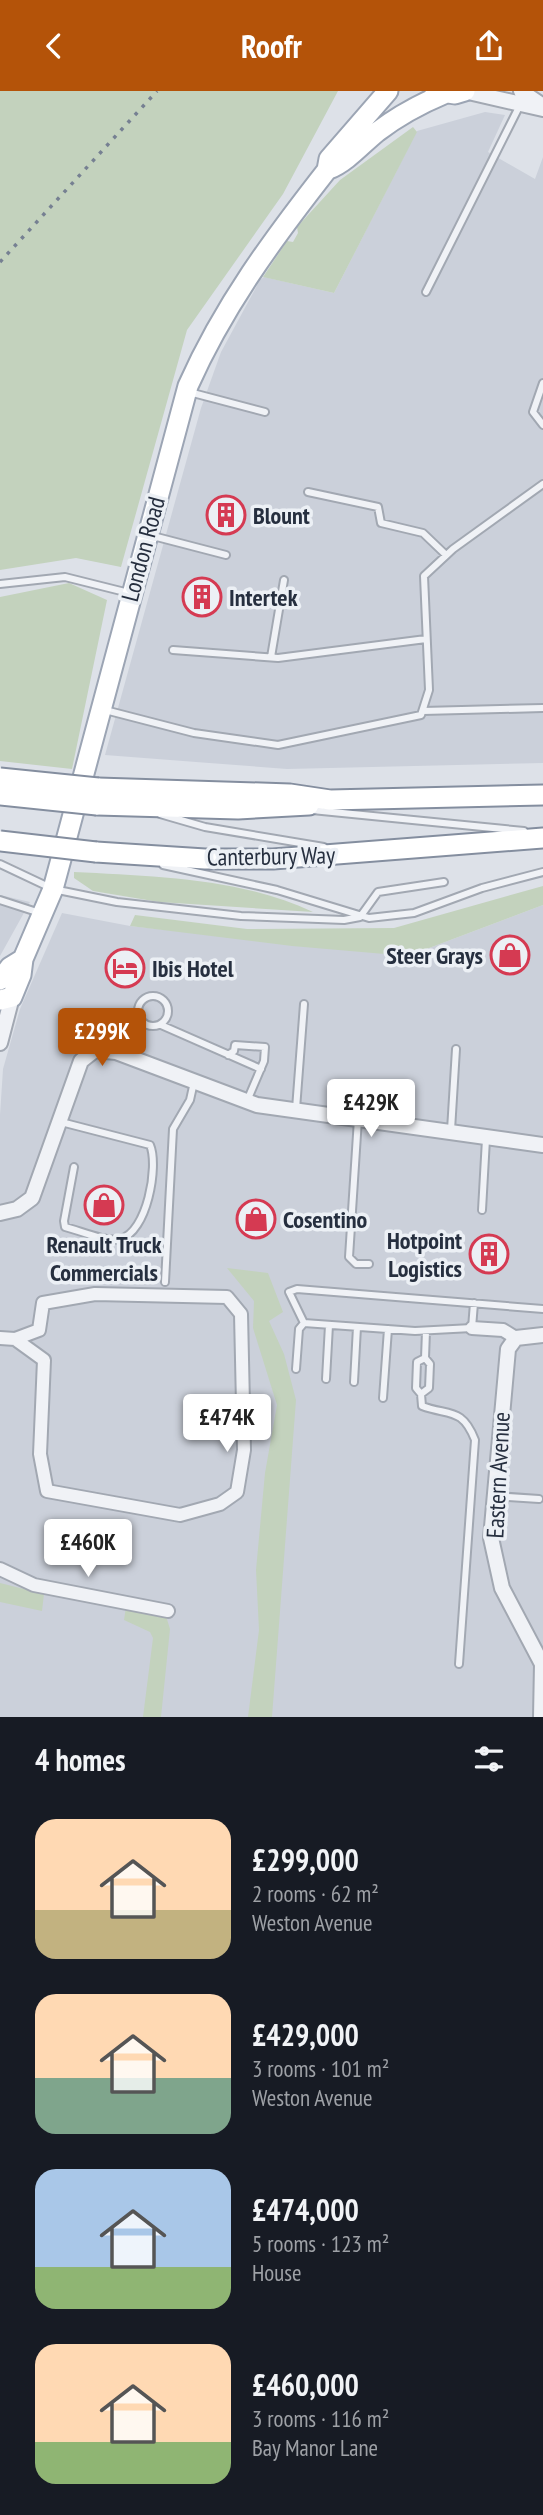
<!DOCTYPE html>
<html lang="en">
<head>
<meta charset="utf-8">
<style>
	body { margin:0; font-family:"PT Sans Narrow",sans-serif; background:#242831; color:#f1f3f6; height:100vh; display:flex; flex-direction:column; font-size:26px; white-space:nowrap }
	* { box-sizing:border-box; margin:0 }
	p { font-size:23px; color:#9ea1a6 }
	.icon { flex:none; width:38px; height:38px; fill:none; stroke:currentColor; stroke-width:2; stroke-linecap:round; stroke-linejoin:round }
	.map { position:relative; height:1626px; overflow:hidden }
	.drawer { display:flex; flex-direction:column; background:#171b24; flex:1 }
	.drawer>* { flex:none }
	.price { position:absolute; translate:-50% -60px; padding:0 16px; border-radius:7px; background:#fff; color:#222; font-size:23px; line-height:46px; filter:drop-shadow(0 2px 4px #0008) }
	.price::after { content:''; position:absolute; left:50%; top:42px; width:21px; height:16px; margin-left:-10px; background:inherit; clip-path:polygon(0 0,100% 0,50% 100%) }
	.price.selected { background:#b45309; color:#fff }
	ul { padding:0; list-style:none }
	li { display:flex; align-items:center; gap:21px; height:175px; padding:0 35px }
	li span { display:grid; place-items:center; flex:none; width:196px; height:140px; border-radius:21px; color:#555 }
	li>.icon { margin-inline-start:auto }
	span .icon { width:84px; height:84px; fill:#fffc; stroke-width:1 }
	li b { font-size:30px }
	h2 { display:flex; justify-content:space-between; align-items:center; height:84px; padding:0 35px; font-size:30px }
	header { display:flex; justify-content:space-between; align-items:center; height:91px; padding:0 35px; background:#b45309; color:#fff; font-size:32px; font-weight:800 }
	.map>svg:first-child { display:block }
	.built { fill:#cbd0da }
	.green { fill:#c3d2bd }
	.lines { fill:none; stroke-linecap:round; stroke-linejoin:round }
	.service-casing { stroke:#a2a8b2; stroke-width:10 }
	.minor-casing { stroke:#a2a8b2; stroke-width:16 }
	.tertiary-casing { stroke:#a2a8b2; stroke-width:18 }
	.primary-casing { stroke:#9ca5b4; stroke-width:23 }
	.trunk-casing { stroke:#848e9f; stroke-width:23 }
	.service { stroke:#f0f2f6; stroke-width:6 }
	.minor { stroke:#f0f2f6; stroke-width:12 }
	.tertiary { stroke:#f0f2f6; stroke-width:14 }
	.primary { stroke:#fff; stroke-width:19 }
	.trunk { stroke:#fff; stroke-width:19 }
	.rail { stroke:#768092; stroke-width:3.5; stroke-dasharray:3.5 7; stroke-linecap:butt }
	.trunk-bridge-casing { stroke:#848e9f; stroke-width:23; stroke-linecap:butt }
	.trunk-bridge { stroke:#fff; stroke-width:19 }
	.labels { text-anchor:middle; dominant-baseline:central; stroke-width:7; stroke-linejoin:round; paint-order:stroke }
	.poi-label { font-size:24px; font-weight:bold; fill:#262f3f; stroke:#ecf0f5; text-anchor:start }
	.street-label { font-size:24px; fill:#262f3f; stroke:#ecf0f5 }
</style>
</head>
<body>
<header><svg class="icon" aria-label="back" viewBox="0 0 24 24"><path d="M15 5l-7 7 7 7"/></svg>Roofr<svg class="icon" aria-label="share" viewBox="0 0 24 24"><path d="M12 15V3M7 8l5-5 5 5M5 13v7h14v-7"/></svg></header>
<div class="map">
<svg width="543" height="1626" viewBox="0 0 543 1626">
	<rect width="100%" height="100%" fill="#dde1e8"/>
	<path class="built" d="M485,21L505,24L488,61L535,88L543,66V672L287,678L105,664L201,317L221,261L260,189L264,186L334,202L417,40Z
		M0,804L30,811L0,865Z
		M543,814V1626H0V1024L3,978L20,918L62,822L130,835L408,865Z"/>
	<path class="green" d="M0,0H338L283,103L187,239L121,476L76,467L0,479Z
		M413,36L417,41L334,202L263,186L287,150L293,151L298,142L297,136L340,89Z
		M69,492L107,509L72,678L0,670V506Z
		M74,781C152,785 242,787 313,821L159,811L93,800L74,787Z
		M543,795V814L408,865L292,855L130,835L135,824L247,838L394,837Z
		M227,1177L268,1182L283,1221L269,1230L284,1263L296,1309L272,1626H248L259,1539L256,1479L265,1382L277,1314L253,1237L254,1210Z
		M0,1492L44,1503L42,1520L0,1511Z
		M126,1516L166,1525L170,1538L161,1626H143L153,1547L150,1541L124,1529Z"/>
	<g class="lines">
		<defs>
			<path id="service" d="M426,201L520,14
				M543,292L533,321L543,334
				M189,301L265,321
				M308,401L378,416L381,432L423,442L446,464
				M149,444L226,464
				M0,493L65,486L129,502
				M173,559L278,567L426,548
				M271,566L284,489
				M105,619L194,642L278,654L421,624L429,599L424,485L453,458L543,393
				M423,620L543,617
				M312,719L524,740
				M160,723L205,736L324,756
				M0,773L53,798L117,811L241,825L344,829L360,826L378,801L444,791
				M163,774L277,799L369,827L414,822L482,797L543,781
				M0,809L40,822
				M138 920a15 15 0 1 1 30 0a15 15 0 1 1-30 0Z
				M161,934L261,978
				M228,964L234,960L235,954L265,956L264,970L247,1010
				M296,1018L304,913
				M358,1028L349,1166L356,1173H369
				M61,1031L150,1054C159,1075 147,1142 120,1148C105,1151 81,1140 65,1136L64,1130L74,1076
				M451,1039L456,958
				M482,1119L486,1048
				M165,1191L173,1038L190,1009L194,991
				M474,1212L472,1237L415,1240L304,1232L289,1201L297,1198L543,1218
				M425,1267L426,1240
				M296,1278L299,1238L304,1232
				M326,1288L329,1234
				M354,1291L357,1236
				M421,1303L429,1297L430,1273L425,1267L417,1271L416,1297L421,1303L422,1315C449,1325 462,1316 475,1349L459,1573
				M383,1307L388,1238
				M495,1405L539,1408"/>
			<path id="minor" d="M472,1237L503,1239L516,1247
				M0,1247L15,1248L39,1239L43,1212L95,1203L227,1206L241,1223L244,1359L237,1401L220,1413L180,1424L47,1400L40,1363L44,1269L15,1248
				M0,1478L34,1494L168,1520"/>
			<path id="tertiary" d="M464,0L543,18
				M521,0L543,15
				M0,952L12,906
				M0,1122L17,1118L32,1107L81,970L95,959L116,961L257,1014L543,1054
				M541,1626L542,1573L502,1497L491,1447L508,1258L516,1247L543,1244"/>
			<path id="primary" d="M435,0L455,3L465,0
				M329,78C347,71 362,53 377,41C398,25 420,13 444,3
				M0,889L10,876L23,868
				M0,909L12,906L21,884L23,868L53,798L188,295C224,214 273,148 327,79L329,68L388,0"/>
			<path id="trunk" d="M98,697L290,703L330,709L543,704
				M97,714L238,718L309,714
				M96,761L205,768H273L543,747"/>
		</defs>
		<use href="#service" class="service-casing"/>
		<use href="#minor" class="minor-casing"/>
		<use href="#tertiary" class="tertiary-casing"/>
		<use href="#primary" class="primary-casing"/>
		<use href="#trunk" class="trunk-casing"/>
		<use href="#service" class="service"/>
		<use href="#minor" class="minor"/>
		<use href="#tertiary" class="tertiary"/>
		<use href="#primary" class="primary"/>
		<use href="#trunk" class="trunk"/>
		<path class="rail" d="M0,171L157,0"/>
		<defs>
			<path id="trunk-bridge" d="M0,687L98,697
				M0,704L97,714
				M0,750L96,761"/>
		</defs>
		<use href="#trunk-bridge" class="trunk-bridge-casing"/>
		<use href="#trunk-bridge" class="trunk-bridge"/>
	</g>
	<defs>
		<symbol id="building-ring" viewBox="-11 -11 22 22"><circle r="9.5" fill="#ecf0f5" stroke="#d53a52" stroke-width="1.5"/><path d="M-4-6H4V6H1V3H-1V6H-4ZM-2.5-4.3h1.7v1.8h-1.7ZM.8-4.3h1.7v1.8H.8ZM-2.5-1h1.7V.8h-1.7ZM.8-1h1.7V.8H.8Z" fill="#d53a52"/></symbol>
		<symbol id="shop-ring" viewBox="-11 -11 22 22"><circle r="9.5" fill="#ecf0f5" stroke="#d53a52" stroke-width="1.5"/><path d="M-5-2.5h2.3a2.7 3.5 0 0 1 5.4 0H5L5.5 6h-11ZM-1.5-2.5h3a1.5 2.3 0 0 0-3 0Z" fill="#d53a52"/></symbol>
		<symbol id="hotel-ring" viewBox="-11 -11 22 22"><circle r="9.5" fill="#ecf0f5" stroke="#d53a52" stroke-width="1.5"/><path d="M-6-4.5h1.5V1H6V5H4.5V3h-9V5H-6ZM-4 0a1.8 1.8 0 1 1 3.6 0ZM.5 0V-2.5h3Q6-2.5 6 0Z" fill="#d53a52"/></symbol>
	</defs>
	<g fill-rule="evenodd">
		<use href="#building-ring" x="204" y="402" width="44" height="44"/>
		<use href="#building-ring" x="180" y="484" width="44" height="44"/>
		<use href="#shop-ring" x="488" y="842" width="44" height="44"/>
		<use href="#hotel-ring" x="103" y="855" width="44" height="44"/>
		<use href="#shop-ring" x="82" y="1092" width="44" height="44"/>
		<use href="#shop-ring" x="234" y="1106" width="44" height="44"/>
		<use href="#building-ring" x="467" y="1141" width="44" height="44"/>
	</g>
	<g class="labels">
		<g class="poi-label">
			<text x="253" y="424">Blount</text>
			<text x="229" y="506">Intertek</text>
			<text x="483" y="864" text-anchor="end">Steer Grays</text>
			<text x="152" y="877">Ibis Hotel</text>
			<text x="283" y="1128">Cosentino</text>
			<text x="462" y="1149" text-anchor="end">Hotpoint<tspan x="462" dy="28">Logistics</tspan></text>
			<text x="104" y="1153" text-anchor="middle">Renault Truck<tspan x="104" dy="28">Commercials</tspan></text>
		</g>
		<g class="street-label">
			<text transform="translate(143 458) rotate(-75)">London Road</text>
			<text transform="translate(271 765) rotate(-1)">Canterbury Way</text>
			<text transform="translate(498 1384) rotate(-87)">Eastern Avenue</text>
		</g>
	</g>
</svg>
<b class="price selected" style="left:102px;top:977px">£299K</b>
<b class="price" style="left:371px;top:1048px">£429K</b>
<b class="price" style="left:227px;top:1363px">£474K</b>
<b class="price" style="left:88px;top:1488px">£460K</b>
</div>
<section class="drawer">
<h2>4 homes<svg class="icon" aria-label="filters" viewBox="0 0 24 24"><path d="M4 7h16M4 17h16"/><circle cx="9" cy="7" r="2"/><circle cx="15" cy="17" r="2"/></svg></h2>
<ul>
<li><span style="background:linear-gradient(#ffd9b3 65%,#c2b280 0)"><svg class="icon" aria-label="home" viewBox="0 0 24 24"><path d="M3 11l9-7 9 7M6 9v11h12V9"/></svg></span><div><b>£299,000</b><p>2 rooms · 62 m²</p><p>Weston Avenue</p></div></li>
<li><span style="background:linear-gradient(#ffd9b3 60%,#7fa58c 0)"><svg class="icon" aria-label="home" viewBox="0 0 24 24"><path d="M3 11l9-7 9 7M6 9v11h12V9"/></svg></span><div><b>£429,000</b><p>3 rooms · 101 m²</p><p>Weston Avenue</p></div></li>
<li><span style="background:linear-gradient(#a9c7e8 70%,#8fb573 0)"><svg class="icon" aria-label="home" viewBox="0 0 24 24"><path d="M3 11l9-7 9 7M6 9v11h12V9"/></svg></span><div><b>£474,000</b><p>5 rooms · 123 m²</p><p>House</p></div></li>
<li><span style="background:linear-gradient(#ffd9b3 70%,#8fb573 0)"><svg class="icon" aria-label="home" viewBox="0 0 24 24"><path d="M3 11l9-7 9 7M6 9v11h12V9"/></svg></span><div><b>£460,000</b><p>3 rooms · 116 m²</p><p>Bay Manor Lane</p></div></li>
</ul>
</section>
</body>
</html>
